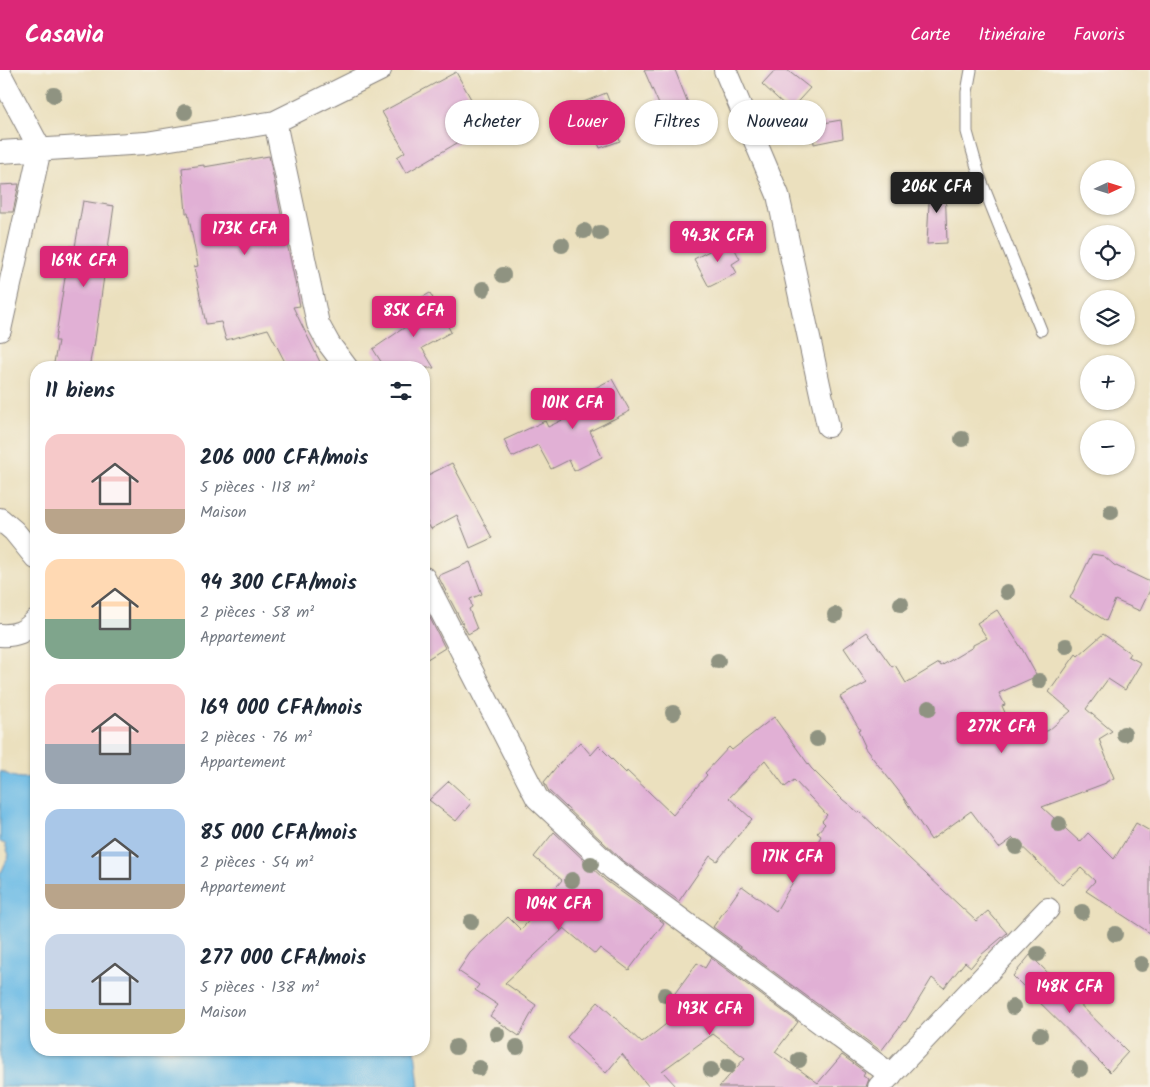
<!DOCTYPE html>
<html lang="fr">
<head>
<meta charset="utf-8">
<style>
	body { margin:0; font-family:Kalam,sans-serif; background:#f2f2f3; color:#1f2937; height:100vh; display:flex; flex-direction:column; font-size:19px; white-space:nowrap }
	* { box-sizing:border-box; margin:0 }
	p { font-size:16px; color:#747a83 }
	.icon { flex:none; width:28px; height:28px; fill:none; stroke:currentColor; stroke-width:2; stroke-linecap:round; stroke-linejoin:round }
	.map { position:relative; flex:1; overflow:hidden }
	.sheet { position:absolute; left:30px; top:291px; width:400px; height:695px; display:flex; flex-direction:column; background:#fff; border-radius:20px; box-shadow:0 1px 4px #0004 }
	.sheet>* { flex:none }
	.hud { position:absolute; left:445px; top:30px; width:475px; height:45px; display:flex; gap:10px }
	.needle { width:32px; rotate:86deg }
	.controls { position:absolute; left:1080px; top:90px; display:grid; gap:10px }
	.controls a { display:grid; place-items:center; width:55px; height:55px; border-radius:50%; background:#fff; box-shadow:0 1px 4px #0004; font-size:25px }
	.price { position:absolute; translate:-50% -42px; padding:0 11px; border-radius:5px; background:#db2777; color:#fff; font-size:16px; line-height:32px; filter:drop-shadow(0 1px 2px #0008) }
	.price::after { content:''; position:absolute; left:50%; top:30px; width:15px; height:11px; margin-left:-8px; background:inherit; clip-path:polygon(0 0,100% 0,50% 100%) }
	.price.active { background:#222; color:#fff }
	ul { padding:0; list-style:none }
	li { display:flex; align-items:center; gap:15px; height:125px; padding:0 15px }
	li span { display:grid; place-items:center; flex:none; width:140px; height:100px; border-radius:15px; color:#555 }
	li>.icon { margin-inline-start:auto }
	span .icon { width:60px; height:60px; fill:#fffc; stroke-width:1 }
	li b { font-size:21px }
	h2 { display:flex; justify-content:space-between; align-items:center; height:60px; padding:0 15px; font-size:21px }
	.tag { padding:0 18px; border-radius:22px; background:#fff; box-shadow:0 1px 4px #0004; font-size:18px; line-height:45px }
	.tag.active { background:#db2777; color:#fff }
	header { display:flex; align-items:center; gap:30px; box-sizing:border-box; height:70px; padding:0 25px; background:#db2777; color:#fff }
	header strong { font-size:24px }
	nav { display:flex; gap:28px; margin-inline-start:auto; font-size:18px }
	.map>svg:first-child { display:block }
	.water { fill:#69bae5; stroke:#466e90 }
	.building { fill:#e1b0d5 }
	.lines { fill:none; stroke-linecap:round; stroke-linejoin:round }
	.lane-casing { stroke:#86817c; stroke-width:13 }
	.street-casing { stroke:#86817c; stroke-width:24 }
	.lane { stroke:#fff; stroke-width:11 }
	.street { stroke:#fff; stroke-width:22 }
	.tree { fill:#8f9381 }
</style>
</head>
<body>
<header>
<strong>Casavia</strong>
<nav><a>Carte</a><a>Itinéraire</a><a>Favoris</a></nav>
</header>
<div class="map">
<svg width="1150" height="1017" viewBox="0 0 1150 1017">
	<rect width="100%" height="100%" fill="#f7f3e8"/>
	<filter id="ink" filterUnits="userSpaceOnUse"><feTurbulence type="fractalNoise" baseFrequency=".02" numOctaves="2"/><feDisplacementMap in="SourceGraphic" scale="10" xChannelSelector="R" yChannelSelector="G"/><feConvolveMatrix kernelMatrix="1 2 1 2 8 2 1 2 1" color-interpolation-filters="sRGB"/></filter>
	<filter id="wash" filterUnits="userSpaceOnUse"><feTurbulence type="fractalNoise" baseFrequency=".0096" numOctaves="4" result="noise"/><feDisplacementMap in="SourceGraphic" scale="20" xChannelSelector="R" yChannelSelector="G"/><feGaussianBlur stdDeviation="1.12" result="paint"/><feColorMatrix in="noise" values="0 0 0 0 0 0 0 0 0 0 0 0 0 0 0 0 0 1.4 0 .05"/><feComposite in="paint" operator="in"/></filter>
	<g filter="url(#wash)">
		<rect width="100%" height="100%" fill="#ebe0be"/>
		<path class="water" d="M0,701C13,707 22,711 36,705V980H415L419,1017H0V805L9,785L5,774L0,772Z"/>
		<g id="blocks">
			<path class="building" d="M644,0H675L693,46L671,54L666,37L661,39Z
				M775,0H787L810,18L790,40L762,14Z
				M456,2L486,56L406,103L397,87L405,82L382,42Z
				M606,23L614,44L611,46L620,71L600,78L581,33Z
				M841,50L843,68L814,74L812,55Z
				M269,86L300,236L293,237L323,298H288L268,259L226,270L221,252L206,254L194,197L198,196L188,143H186L182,98L204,95V97Z
				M930,112H945L947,173L927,174Z
				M19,114L13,142H0V115Z
				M83,131L114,136L94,277L93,276L89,298H53L58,271H55L70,176L75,177Z
				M730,170L740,189L732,194L737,203L709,217L694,189Z
				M430,223L451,262L422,278L434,298H385L373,279L420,247L412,233Z
				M612,309L630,341L590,361L602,387L574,401L569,390L551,399L538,375L512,387L504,370L545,351L548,357L589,337L582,325Z
				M452,393L492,468L470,478L457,445L431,459L424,446V407Z
				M1092,484L1104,486L1114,495L1150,512V520L1140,541L1115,530L1106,551L1070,528Z
				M470,492L482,524L470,529L472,537L469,539L477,559L468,564L438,506Z
				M424,536L445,578L424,591Z
				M997,540L1022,579L1037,606L999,623L1005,635L1002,636L1019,673L1049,660L1071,641L1049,622L1076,584L1078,586L1103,564L1130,583L1128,586L1141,593L1125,620L1108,609L1086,639L1112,661L1099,669L1114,708L1106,712V713L1042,737L1080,772L1088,763L1114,789L1136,753L1150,761V863L1086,821L1095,811L1081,798L1062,815L1013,768L999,778L971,741L931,770L901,724L864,677L865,676L858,661L860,660L840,627L867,612L844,578L867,562L892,597L895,595L906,613L939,593L941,596L973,577V575L987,568L977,553Z
				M774,647L811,698L842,729L859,743L860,742L976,851L988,841L1007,863L981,885L971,897L965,892L944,918L932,908L905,952L904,951L881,981L713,857L742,816L776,841L807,788L811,785L821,766L817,763L825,754L822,751L827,745L794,710L785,717L765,690L729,728L752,749L717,791L710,786L679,831L621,789L548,720L544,712L557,696L580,672L591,685L599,676L626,703L627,701L673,745L707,705L705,703L729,677L732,680Z
				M449,711L472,732L456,751L429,730Z
				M554,762L605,810L664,853L629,900L600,878L595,884L564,858L505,913L536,935L519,966L490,946L498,935L475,920L479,915L458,901L470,883L508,847L521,860L562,810L534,787Z
				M1030,885L1128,982L1110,1002L1013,906Z
				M711,888L798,952L775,982L818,1013L842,985L865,1002L863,1005L869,1009L866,1017H719L745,988L713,964L662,1001L677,1017H649L622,984L606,1003L567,967L598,932L642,973L679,944L667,934L697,893L705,898Z"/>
		</g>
	</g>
	<g filter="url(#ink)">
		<use href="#blocks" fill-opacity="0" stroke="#86817c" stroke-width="1"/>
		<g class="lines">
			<defs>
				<path id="lane" d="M971,0L967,22V62L980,108L1041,260"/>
				<path id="street" d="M725,0L778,125L828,356
					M0,4L40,79L0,260
					M275,52L318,254L329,274L347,298
					M0,82L146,73L275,52L380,0
					M0,449L14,461L36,488
					M424,508L537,728L613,799L891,1005
					M0,565C16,566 25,562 36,550
					M879,1017L1048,839"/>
			</defs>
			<use href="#lane" class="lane-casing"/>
			<use href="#street" class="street-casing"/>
			<use href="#lane" class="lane"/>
			<use href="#street" class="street"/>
		</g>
		<g class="tree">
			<circle cx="54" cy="25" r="8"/>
			<circle cx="185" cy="42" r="8"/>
			<circle cx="815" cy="43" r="8"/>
			<circle cx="584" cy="161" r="8"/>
			<circle cx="600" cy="163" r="8"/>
			<circle cx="562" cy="175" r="8"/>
			<circle cx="503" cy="205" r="8"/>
			<circle cx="483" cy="219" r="8"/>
			<circle cx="962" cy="369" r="8"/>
			<circle cx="1111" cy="442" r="8"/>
			<circle cx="1007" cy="522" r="8"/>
			<circle cx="901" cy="534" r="8"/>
			<circle cx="835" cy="545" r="8"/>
			<circle cx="1066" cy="576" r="8"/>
			<circle cx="718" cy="591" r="8"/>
			<circle cx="1039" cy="611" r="8"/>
			<circle cx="929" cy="638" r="8"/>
			<circle cx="673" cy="643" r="8"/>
			<circle cx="1124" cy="664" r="8"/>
			<circle cx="817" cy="669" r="8"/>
			<circle cx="1059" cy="754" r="8"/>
			<circle cx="1016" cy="777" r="8"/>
			<circle cx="591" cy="794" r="8"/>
			<circle cx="572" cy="810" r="8"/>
			<circle cx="523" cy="828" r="8"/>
			<circle cx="1082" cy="842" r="8"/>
			<circle cx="471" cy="852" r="8"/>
			<circle cx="1115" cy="864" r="8"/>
			<circle cx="1038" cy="884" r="8"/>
			<circle cx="1141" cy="894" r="8"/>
			<circle cx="665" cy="925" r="8"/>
			<circle cx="1013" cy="937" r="8"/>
			<circle cx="497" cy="964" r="8"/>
			<circle cx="1040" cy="965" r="8"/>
			<circle cx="456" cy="977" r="8"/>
			<circle cx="517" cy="977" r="8"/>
			<circle cx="799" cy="990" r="8"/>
			<circle cx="728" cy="996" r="8"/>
			<circle cx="479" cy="998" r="8"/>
			<circle cx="1080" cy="999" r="8"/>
			<circle cx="711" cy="1000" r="8"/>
		</g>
	</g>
</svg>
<div class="controls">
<a><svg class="needle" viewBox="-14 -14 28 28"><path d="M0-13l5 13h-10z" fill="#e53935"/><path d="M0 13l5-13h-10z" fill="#747a83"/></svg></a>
<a><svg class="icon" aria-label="locate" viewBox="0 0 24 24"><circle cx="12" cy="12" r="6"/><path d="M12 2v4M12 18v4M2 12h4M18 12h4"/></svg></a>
<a><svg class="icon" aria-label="layers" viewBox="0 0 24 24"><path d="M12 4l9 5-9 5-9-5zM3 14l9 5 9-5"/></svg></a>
<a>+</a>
<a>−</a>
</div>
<b class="price active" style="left:937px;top:144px">206K CFA</b>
<b class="price" style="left:245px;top:186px">173K CFA</b>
<b class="price" style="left:718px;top:193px">94.3K CFA</b>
<b class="price" style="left:84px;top:218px">169K CFA</b>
<b class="price" style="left:414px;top:268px">85K CFA</b>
<b class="price" style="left:573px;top:360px">101K CFA</b>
<b class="price" style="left:1002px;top:684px">277K CFA</b>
<b class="price" style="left:793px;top:814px">171K CFA</b>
<b class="price" style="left:559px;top:861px">104K CFA</b>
<b class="price" style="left:1070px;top:944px">148K CFA</b>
<b class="price" style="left:710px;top:966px">193K CFA</b>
<div class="hud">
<a class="tag">Acheter</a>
<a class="tag active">Louer</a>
<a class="tag">Filtres</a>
<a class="tag">Nouveau</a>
</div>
<section class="sheet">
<h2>11 biens<svg class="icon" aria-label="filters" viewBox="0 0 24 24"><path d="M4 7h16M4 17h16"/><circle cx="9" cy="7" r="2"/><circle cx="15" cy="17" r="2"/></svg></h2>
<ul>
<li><span style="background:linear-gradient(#f6c9c9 75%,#b9a48a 0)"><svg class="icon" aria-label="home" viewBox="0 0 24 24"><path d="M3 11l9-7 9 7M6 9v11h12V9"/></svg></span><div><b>206 000 CFA/mois</b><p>5 pièces · 118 m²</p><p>Maison</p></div></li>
<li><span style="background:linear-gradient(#ffd9b3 60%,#7fa58c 0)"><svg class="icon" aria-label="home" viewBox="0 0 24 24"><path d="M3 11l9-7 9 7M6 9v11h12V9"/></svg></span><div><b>94 300 CFA/mois</b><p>2 pièces · 58 m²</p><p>Appartement</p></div></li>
<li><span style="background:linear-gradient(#f6c9c9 60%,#9aa5b1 0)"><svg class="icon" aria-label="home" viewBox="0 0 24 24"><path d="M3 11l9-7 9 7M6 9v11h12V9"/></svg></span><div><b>169 000 CFA/mois</b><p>2 pièces · 76 m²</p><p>Appartement</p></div></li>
<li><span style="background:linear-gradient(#a9c7e8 75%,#b9a48a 0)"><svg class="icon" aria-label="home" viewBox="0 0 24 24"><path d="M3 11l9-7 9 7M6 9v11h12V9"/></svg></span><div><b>85 000 CFA/mois</b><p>2 pièces · 54 m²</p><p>Appartement</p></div></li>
<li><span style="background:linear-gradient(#c9d6e8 75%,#c2b280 0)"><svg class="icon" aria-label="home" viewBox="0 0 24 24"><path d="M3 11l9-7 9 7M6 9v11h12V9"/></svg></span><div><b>277 000 CFA/mois</b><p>5 pièces · 138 m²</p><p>Maison</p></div></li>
</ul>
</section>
</div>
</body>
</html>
